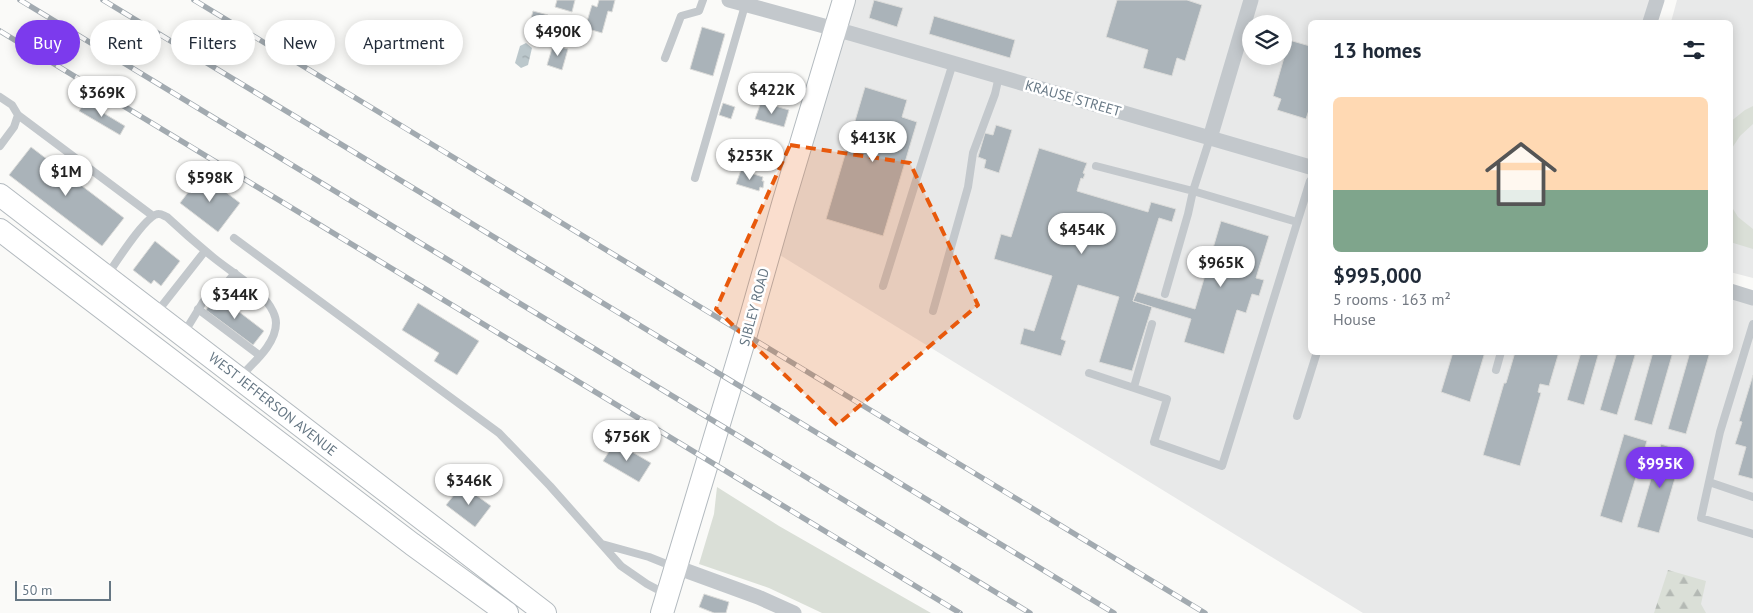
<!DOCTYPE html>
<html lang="en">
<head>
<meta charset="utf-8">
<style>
	body { margin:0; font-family:"PT Sans",sans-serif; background:#f6f6f7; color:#1f2937; height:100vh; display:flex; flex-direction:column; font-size:19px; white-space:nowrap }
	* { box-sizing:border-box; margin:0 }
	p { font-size:16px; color:#747a83 }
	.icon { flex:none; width:28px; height:28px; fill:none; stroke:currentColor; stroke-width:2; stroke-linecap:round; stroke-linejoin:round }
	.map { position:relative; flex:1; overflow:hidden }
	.details { position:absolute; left:1308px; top:20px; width:425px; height:335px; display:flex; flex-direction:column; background:#fff; border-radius:8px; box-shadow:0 2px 12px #0003 }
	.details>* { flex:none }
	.banner { position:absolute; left:15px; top:20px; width:475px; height:45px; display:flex; gap:10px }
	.controls { position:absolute; left:1242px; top:15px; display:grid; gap:10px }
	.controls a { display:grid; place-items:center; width:50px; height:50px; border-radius:50%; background:#fff; box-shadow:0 2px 12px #0003; font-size:25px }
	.scale { position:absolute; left:15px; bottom:12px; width:96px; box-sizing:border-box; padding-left:5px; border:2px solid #657683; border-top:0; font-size:14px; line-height:18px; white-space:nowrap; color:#657683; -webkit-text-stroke:4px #fff; paint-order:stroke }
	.price { position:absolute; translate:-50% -42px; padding:0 11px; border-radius:18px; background:#fff; color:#222; font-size:16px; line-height:32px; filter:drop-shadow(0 1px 2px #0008) }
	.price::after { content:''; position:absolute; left:50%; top:30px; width:15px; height:11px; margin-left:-8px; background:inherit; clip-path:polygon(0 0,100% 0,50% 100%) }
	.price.active { background:#7c3aed; color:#fff }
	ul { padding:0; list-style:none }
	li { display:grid; align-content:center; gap:10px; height:265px; padding:0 25px }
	li span { display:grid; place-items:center; height:155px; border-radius:8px; color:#555 }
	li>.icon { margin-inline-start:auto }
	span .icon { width:90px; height:90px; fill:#fffc; stroke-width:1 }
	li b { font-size:21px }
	h2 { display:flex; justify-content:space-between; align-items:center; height:60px; padding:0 25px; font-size:21px }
	.tag { padding:0 18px; border-radius:22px; background:#fff; box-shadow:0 2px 12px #0003; font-size:18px; line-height:45px }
	.tag.active { background:#7c3aed; color:#fff }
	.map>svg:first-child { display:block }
	.built { fill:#e8e9e9; fill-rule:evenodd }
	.green { fill:#dadfd7 }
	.forest { fill:url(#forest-firs) }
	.water { fill:url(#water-ripples) }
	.building { fill:#aab3b9; stroke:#dcdcda }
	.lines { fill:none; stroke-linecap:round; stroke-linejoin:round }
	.secondary-casing { stroke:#b3babf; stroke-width:24 }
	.lane { stroke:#c3c8cc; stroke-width:8 }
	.street { stroke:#c3c8cc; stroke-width:15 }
	.secondary { stroke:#fff; stroke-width:22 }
	.rail-casing { stroke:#a2aab0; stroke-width:5.5 }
	.rail { stroke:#fff; stroke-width:4; stroke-dasharray:11; stroke-linecap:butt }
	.marked { fill:#e8590c; fill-opacity:0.2; stroke:#e8590c; stroke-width:4; stroke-dasharray:10 6; stroke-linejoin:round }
	.labels { text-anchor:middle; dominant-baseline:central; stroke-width:5; stroke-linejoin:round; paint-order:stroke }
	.street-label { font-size:14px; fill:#657683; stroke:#fff }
</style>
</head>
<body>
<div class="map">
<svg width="1753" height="613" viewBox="0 0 1753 613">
	<defs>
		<pattern id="forest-firs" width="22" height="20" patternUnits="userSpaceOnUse" patternTransform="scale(1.25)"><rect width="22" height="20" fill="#dadfd7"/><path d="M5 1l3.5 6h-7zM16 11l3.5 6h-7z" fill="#b4b9b4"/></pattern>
		<pattern id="water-ripples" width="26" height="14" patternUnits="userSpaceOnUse" patternTransform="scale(1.25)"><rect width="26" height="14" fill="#bbc7cb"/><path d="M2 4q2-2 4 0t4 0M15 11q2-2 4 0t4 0" fill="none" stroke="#9ca6aa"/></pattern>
	</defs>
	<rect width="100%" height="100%" fill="#fafaf8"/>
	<path class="built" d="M844,0H1657L1650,22H1310V352H1730V291L1753,298V613H1363L770,249ZM1251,24H1284V56H1251Z
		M1677,0H1753V278L1730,272V22H1671Z"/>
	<path class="green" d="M1753,106V124L1740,136L1730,151V122L1745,110Z
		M1730,204L1738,217L1753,229V249L1730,242Z
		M717,487L779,526L931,613H822L769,588L699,564L714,514Z"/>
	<path class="forest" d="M1668,570L1706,581L1701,604L1706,613H1654Z"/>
	<path class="water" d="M526,43L532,48L528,65L521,68L515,63L520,46Z"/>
	<path class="building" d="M557,0H575L572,12L555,7Z
		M599,0H615L612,12L608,11L602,33L585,28L592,5L597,7Z
		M874,0L903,8L897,27L869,18Z
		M1117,0H1187L1202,5L1185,61L1177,58L1172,76L1143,68L1148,50L1106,37Z
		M533,11L548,15L544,30L529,26Z
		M934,16L1015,40L1010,58L929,34Z
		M702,27L725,34L713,76L690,69Z
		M1289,40L1310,46V107L1306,119L1277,110L1281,99L1273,96Z
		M553,45L568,49L562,70L547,65Z
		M745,81L758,86L755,98L741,93Z
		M774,84L790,88L786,103L770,99Z
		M865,87L907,100L902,117L917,122L883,236L826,219Z
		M85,102L125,126L120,135L79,111Z
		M761,102L789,110L784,127L755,119Z
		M723,103L735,107L731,119L719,115Z
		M996,125L1012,130L999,173L984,168L986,160L978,157L985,133L993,135Z
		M741,146L766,153L761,169L736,162Z
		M31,147L124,218L102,246L9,175Z
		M1039,148L1087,163L1083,173L1085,174L1083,179L1081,178L1077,191L1148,212L1151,202L1176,209L1172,222L1159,218L1133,301L1152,307L1132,371L1099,362L1119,297L1078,285L1061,339L1066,341L1061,356L1020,344L1024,328L1034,331L1052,276L994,259L1001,234L1011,237Z
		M741,170L763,177L762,181H764L763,188L760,187L759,191L736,184Z
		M202,174L240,203L218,232L180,203Z
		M1221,221L1269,236L1256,278L1264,280L1259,296L1252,294L1246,313L1237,310L1224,354L1184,342L1191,319L1133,301L1137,292L1195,309Z
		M155,241L180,261L161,286L154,280L151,284L133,270Z
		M217,295L264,331L253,345L206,310Z
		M418,303L479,341L457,375L434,361L439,353L402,330Z
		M1453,352H1485L1470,402L1441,392Z
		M1515,352H1559L1549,386L1540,384L1538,392L1541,393L1520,466L1483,455L1504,383H1506Z
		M1581,352H1599L1584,405L1567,400Z
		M1617,352H1636L1617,415L1600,410Z
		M1653,352H1673L1652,425L1634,420Z
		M1690,352H1710L1686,434L1668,429Z
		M1753,375V479L1738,475L1746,447L1735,444L1742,422L1739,421Z
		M1624,434L1647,441L1622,523L1600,516Z
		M615,442L651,463L639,482L603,461Z
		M1661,444L1683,451L1659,533L1637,527Z
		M462,485L491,506L475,527L446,505Z
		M704,594L729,602L726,613H714L699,607Z"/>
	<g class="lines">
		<defs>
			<path id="secondary" d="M0,195L545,613
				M0,230L412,544L507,613
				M662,613L746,334L783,204L844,0"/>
		</defs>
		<use href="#secondary" class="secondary-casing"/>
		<path class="lane" d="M665,58L681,16L699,11L703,0
			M0,97L12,105L18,115L14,127L0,146
			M18,115L153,216
			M1096,166L1193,191L1210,138
			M695,178L746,2
			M234,238L499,433L550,486L621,566L647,584L666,594
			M108,274C115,264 147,213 159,214C162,214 164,216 167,217C182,231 198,245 214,258C230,271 254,285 267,302C271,307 276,316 276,323C276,344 254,362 241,376
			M883,286L953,63
			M1165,294L1188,214L1193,191L1297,222
			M198,309L259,355
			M933,311L968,187L973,153L995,94L999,76
			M157,312L205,251
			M1753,324L1720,432L1701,518L1753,534
			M184,333L203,302L217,286L225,285L235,273
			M1496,370L1501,352
			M1089,373L1167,399L1154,442L1222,466L1310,181
			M1134,387L1152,324
			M1297,416L1317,352
			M1709,482L1753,497
			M602,544L649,557L674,567"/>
		<path class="street" d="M729,0L853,34L1310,167
			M1650,22L1657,0
			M1210,138L1251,0
			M1730,291L1753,298
			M676,567L758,597L794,613"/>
		<use href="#secondary" class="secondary"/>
		<defs>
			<path id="rail" d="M20,0L1030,613
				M103,0L1114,613
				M194,0L1205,613
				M0,31L960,613"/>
		</defs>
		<use href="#rail" class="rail-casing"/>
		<use href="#rail" class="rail"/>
	</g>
	<path class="marked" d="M790,145L910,163L978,305L837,425L716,309Z"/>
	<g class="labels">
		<g class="street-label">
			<text transform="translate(1073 98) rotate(16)">KRAUSE STREET</text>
			<text transform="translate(754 307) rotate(-75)">SIBLEY ROAD</text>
			<text transform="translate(273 404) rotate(38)">WEST JEFFERSON AVENUE</text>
		</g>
	</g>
</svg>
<div class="controls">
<a><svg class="icon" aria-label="layers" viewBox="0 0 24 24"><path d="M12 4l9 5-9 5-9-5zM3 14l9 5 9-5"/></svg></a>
</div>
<div class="scale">50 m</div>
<b class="price" style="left:558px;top:57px">$490K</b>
<b class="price" style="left:772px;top:115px">$422K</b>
<b class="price" style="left:102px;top:118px">$369K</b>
<b class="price" style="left:873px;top:163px">$413K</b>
<b class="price" style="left:750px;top:181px">$253K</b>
<b class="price" style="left:66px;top:197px">$1M</b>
<b class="price" style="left:210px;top:203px">$598K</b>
<b class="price" style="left:1082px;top:255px">$454K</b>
<b class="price" style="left:1221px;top:288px">$965K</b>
<b class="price" style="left:235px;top:320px">$344K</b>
<b class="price" style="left:627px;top:462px">$756K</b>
<b class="price active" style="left:1660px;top:489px">$995K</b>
<b class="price" style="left:469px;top:506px">$346K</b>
<div class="banner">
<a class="tag active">Buy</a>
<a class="tag">Rent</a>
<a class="tag">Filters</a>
<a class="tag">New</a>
<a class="tag">Apartment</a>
</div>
<section class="details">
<h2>13 homes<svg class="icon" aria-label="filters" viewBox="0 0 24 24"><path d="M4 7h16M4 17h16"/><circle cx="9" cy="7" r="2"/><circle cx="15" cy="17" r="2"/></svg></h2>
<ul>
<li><span style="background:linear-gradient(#ffd9b3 60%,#7fa58c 0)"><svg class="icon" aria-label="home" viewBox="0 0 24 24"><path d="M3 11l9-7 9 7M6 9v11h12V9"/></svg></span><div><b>$995,000</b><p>5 rooms · 163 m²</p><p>House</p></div></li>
</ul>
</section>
</div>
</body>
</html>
